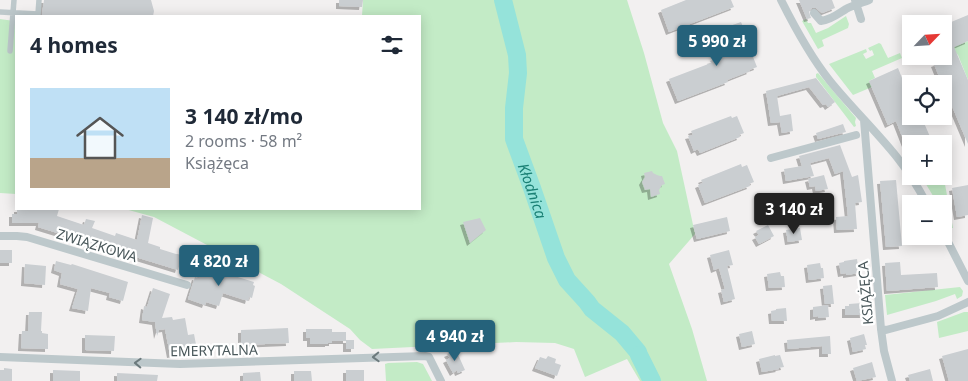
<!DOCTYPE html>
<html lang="en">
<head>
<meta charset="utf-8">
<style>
	body { margin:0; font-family:"Noto Sans",sans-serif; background:#f2f2f3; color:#1f2937; height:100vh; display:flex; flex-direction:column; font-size:19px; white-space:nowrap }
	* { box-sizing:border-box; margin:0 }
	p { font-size:16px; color:#747a83 }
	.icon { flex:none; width:28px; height:28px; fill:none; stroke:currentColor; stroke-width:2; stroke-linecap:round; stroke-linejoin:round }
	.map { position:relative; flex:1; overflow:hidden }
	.side { position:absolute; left:15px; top:15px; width:406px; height:195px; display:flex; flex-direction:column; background:#fff; border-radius:0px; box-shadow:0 2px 12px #0003 }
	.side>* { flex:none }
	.needle { width:32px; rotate:65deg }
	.controls { position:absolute; left:902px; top:15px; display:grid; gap:10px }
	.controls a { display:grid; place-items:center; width:50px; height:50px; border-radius:0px; background:#fff; box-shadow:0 2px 12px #0003; font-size:25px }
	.price { position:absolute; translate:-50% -42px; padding:0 11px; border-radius:5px; background:#25627b; color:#fff; font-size:16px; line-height:32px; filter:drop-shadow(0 1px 2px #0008) }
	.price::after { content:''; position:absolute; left:50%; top:30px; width:15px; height:11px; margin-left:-8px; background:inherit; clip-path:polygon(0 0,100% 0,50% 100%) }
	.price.selected { background:#222; color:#fff }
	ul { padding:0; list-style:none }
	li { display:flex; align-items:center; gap:15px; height:125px; padding:0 15px }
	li+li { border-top:1px solid #e0e1e3 }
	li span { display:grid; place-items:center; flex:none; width:140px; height:100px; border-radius:0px; color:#555 }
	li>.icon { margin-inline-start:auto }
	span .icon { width:60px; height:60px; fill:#fffc; stroke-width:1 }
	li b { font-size:21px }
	h2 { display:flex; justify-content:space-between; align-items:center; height:60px; padding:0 15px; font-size:21px }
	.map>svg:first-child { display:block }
	.green { fill:#c3ebc6 }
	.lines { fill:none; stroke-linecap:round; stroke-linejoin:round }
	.river { stroke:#95e3da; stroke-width:18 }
	.building { fill:#caced1; filter:url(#shadow) }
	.pedestrian { stroke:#bdc8cb; stroke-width:5.5 }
	.minor { stroke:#bdc8cb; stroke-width:8 }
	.oneway { stroke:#6c7a7d }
	.labels { text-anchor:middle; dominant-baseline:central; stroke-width:4.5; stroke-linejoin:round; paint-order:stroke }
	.street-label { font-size:14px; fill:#4a585b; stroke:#fff }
	.water-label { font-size:15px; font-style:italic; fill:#1a8075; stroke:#fff }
</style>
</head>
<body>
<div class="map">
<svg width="968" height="381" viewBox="0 0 968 381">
	<defs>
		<filter id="shadow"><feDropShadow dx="-3" dy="3" stdDeviation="0" flood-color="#0004"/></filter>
	</defs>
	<rect width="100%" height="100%" fill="#f2f0f0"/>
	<path class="green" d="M363,0H627L644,53L663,123L677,151L695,234L669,264L692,329L707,381H640L627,359L585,377L574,349L555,343L516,342L372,349L360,340L350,329L281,284L154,217L125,209H420V16H362Z
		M846,16L849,24L848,28L822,40L824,46L818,49L802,21L806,19L808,23H811L816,33L828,28Z
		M0,19L14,21L16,26V194L0,193Z
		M968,41V80L958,55L951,48Z
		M879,43L881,44L888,58L900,53L902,58L872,71L875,78L869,81L872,87L853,95L829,64L866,49L867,52L863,54L866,59L874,55L872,50L870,51L868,48Z
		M818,73L856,118L855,122L856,126L854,127L816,77V74Z
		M921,176H942L944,179L953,228H951L944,215V204H938Z
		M960,287L963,291L962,296L957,299L955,294L936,301L887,315L885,295Z
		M964,312H968V331L939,338L937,322Z
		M417,362L423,364L432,381H386L385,364L388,363Z"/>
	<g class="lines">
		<g class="river">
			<path id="s1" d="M503,0L517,55L518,73L514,108V139L532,188L556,258L567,280L587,302L592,309L622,333L638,352"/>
			<path d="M639,355L652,381"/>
		</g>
	</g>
	<path class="building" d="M44,0H151L154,11L153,16L150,15L149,16H45L42,15Z
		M339,0H363L362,7L339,6Z
		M686,0H731L734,7L669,32L661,10Z
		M799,0H832L835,8L822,13L816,8H812L809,12L811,18L807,19Z
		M968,15V41L954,47L968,80V144L944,87V84H942L934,64L937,63L934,56H944V25Z
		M741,22L746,34H744L757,67L749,70L750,71L727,80L728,82L678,101L669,79L711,63L710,61L734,53L724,28Z
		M898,68L906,88L905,89L911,104V116H921L931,139L919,144H905L896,121L888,125L869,81Z
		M816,78L835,102L828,107L826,104L823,105L809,87L777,96L780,116L791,114L793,131L782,133L780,122L771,123L766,91Z
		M731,116L732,118L737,116L744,133L739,135L740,137L700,153L698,149L694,151L688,136L693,135L691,131Z
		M843,124L846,132L818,139L816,133Z
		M840,145L852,177L858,175L862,202L855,203L857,229L837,230L836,217L848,216L843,171L835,174L829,158L810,163L814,176L786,181L784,169L802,166L799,156Z
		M741,164L742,167L747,165L754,182L749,184L750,186L705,203L698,185L703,183L701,180Z
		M652,171L653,173L657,175L660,176H662L665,184L662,185L659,190L660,194L651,197L650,189L645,190L642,182L645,177L644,173Z
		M824,175L828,189L816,191L815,186L810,187L808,179Z
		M896,180L902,246L886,247L880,181Z
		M968,185V215L957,217L952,188Z
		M17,209H59L57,216L84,225L86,219L95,221L92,228L115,236L116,233L137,240L142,215L153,218L148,243L160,247V249L176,254H178L182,256L178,270L38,227L39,223H12V214H17Z
		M727,217L730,231L697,239L693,225Z
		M480,218L486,230L470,243L463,222Z
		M768,225L774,236L759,244L755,237L759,235L756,231Z
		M800,228L802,240L788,242L786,230Z
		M0,250H12V263H0Z
		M729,250L733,265L727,266L735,299L724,302L721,290L725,289L719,268L714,270L710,255Z
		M857,259L859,273L846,275V273L841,274L839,263L844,262V261Z
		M56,261L71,265L72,264L128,282L123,301L109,297L110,293L91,288L88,311L72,308L78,289L60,284L62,273L54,270Z
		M900,262L901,275L937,273L938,287L887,291L885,263Z
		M820,263L821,268H823L824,278L809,280L807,265Z
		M25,264L46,266L45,285L24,283Z
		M202,268L214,271L215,270L254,282L253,285L255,286L252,298L249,297L248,301L223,293L219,306L206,302L205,305L188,299L195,277L199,278Z
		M780,272L781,276H784L785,287L769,288L767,274Z
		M832,285L834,304H825L823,286Z
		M153,288L170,294L162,318L172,317L173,320L185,318L188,335L194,334L197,350L170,355L165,329L159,330L157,336L155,322L142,320L144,306L147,307Z
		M862,303L863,315H845V306H849V304Z
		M828,305L829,317L818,318V316L813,317V307Z
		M786,308L787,321H772L771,311L776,310V309Z
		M29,312H42L41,331H42V333L48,334V349L21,348L22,331H28Z
		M288,328L289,343L241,345V330Z
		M306,329H332V332H346V340H354V349H346V341H332V343H328V344H310V338H306Z
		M752,331L755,344L742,347L739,334Z
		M864,334L867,345H865L866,349L853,352L850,338Z
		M85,335L115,336L114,351L85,350Z
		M830,336L831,354H822V346L788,349L787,340Z
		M968,349V381H949L942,356Z
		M456,350L465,370L458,373L457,370L453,373L446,360L450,358L447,354Z
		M775,355V356L780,355L784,367L778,368L779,369L762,372L759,359Z
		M548,356L556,359L555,363L561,365L557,376L535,368L540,357L546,359Z
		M872,362L876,377L857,381L853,368Z
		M4,368L12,369V381H0V370H4Z
		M930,369L933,381H910L908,375Z
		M53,370L80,371V381H53Z
		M346,370H364V381H346Z
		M294,371H311L312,381H294Z
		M260,372L261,381H243V373Z
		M117,373L158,375L157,381H117Z"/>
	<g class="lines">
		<path class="pedestrian" d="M0,12L38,14L39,0
			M10,51L14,0"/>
		<path class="minor" d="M781,0C795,28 810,56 830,81C851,107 875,130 896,156C908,171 918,187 927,204
			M855,0L861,19
			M814,13L821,21C831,20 838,14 846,9C853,5 862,3 869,0
			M864,120L881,329L884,351L892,381
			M771,158L856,135
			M944,234L968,281
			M0,236H17L27,237L187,285
			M881,329L886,330L938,316L968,302
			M0,357L180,364L425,356L429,357L441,381"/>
	</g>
	<defs><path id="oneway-chevron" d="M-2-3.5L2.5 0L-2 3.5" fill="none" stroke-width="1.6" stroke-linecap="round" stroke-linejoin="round" transform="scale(1.25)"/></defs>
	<g class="oneway">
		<use href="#oneway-chevron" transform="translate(376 357) rotate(178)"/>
		<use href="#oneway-chevron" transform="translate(138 363) rotate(-178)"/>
	</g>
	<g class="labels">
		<g class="street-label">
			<text transform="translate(97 245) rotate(17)">ZWIĄZKOWA</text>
			<text transform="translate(865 293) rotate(-95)">KSIĄŻĘCA</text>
			<text transform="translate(214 350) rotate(-1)">EMERYTALNA</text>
		</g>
		<g class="water-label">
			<text stroke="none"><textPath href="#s1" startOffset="196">Kłodnica</textPath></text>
		</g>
	</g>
</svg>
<div class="controls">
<a><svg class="needle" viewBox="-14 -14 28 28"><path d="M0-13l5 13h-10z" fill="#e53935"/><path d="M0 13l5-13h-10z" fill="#747a83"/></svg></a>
<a><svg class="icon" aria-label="locate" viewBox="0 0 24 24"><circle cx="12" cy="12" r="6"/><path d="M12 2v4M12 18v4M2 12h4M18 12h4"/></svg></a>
<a>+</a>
<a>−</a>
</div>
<b class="price" style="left:717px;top:67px">5 990 zł</b>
<b class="price selected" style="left:794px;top:235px">3 140 zł</b>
<b class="price" style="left:219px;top:287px">4 820 zł</b>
<b class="price" style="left:455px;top:362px">4 940 zł</b>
<section class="side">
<h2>4 homes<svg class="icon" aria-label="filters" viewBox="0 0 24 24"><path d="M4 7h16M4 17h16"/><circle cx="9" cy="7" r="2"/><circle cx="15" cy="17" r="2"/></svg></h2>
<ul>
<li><span style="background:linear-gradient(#bfe0f5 70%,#b9a48a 0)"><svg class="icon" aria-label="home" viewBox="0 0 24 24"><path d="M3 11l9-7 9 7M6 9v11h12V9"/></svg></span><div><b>3 140 zł/mo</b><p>2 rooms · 58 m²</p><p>Książęca</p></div></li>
</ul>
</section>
</div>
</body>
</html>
